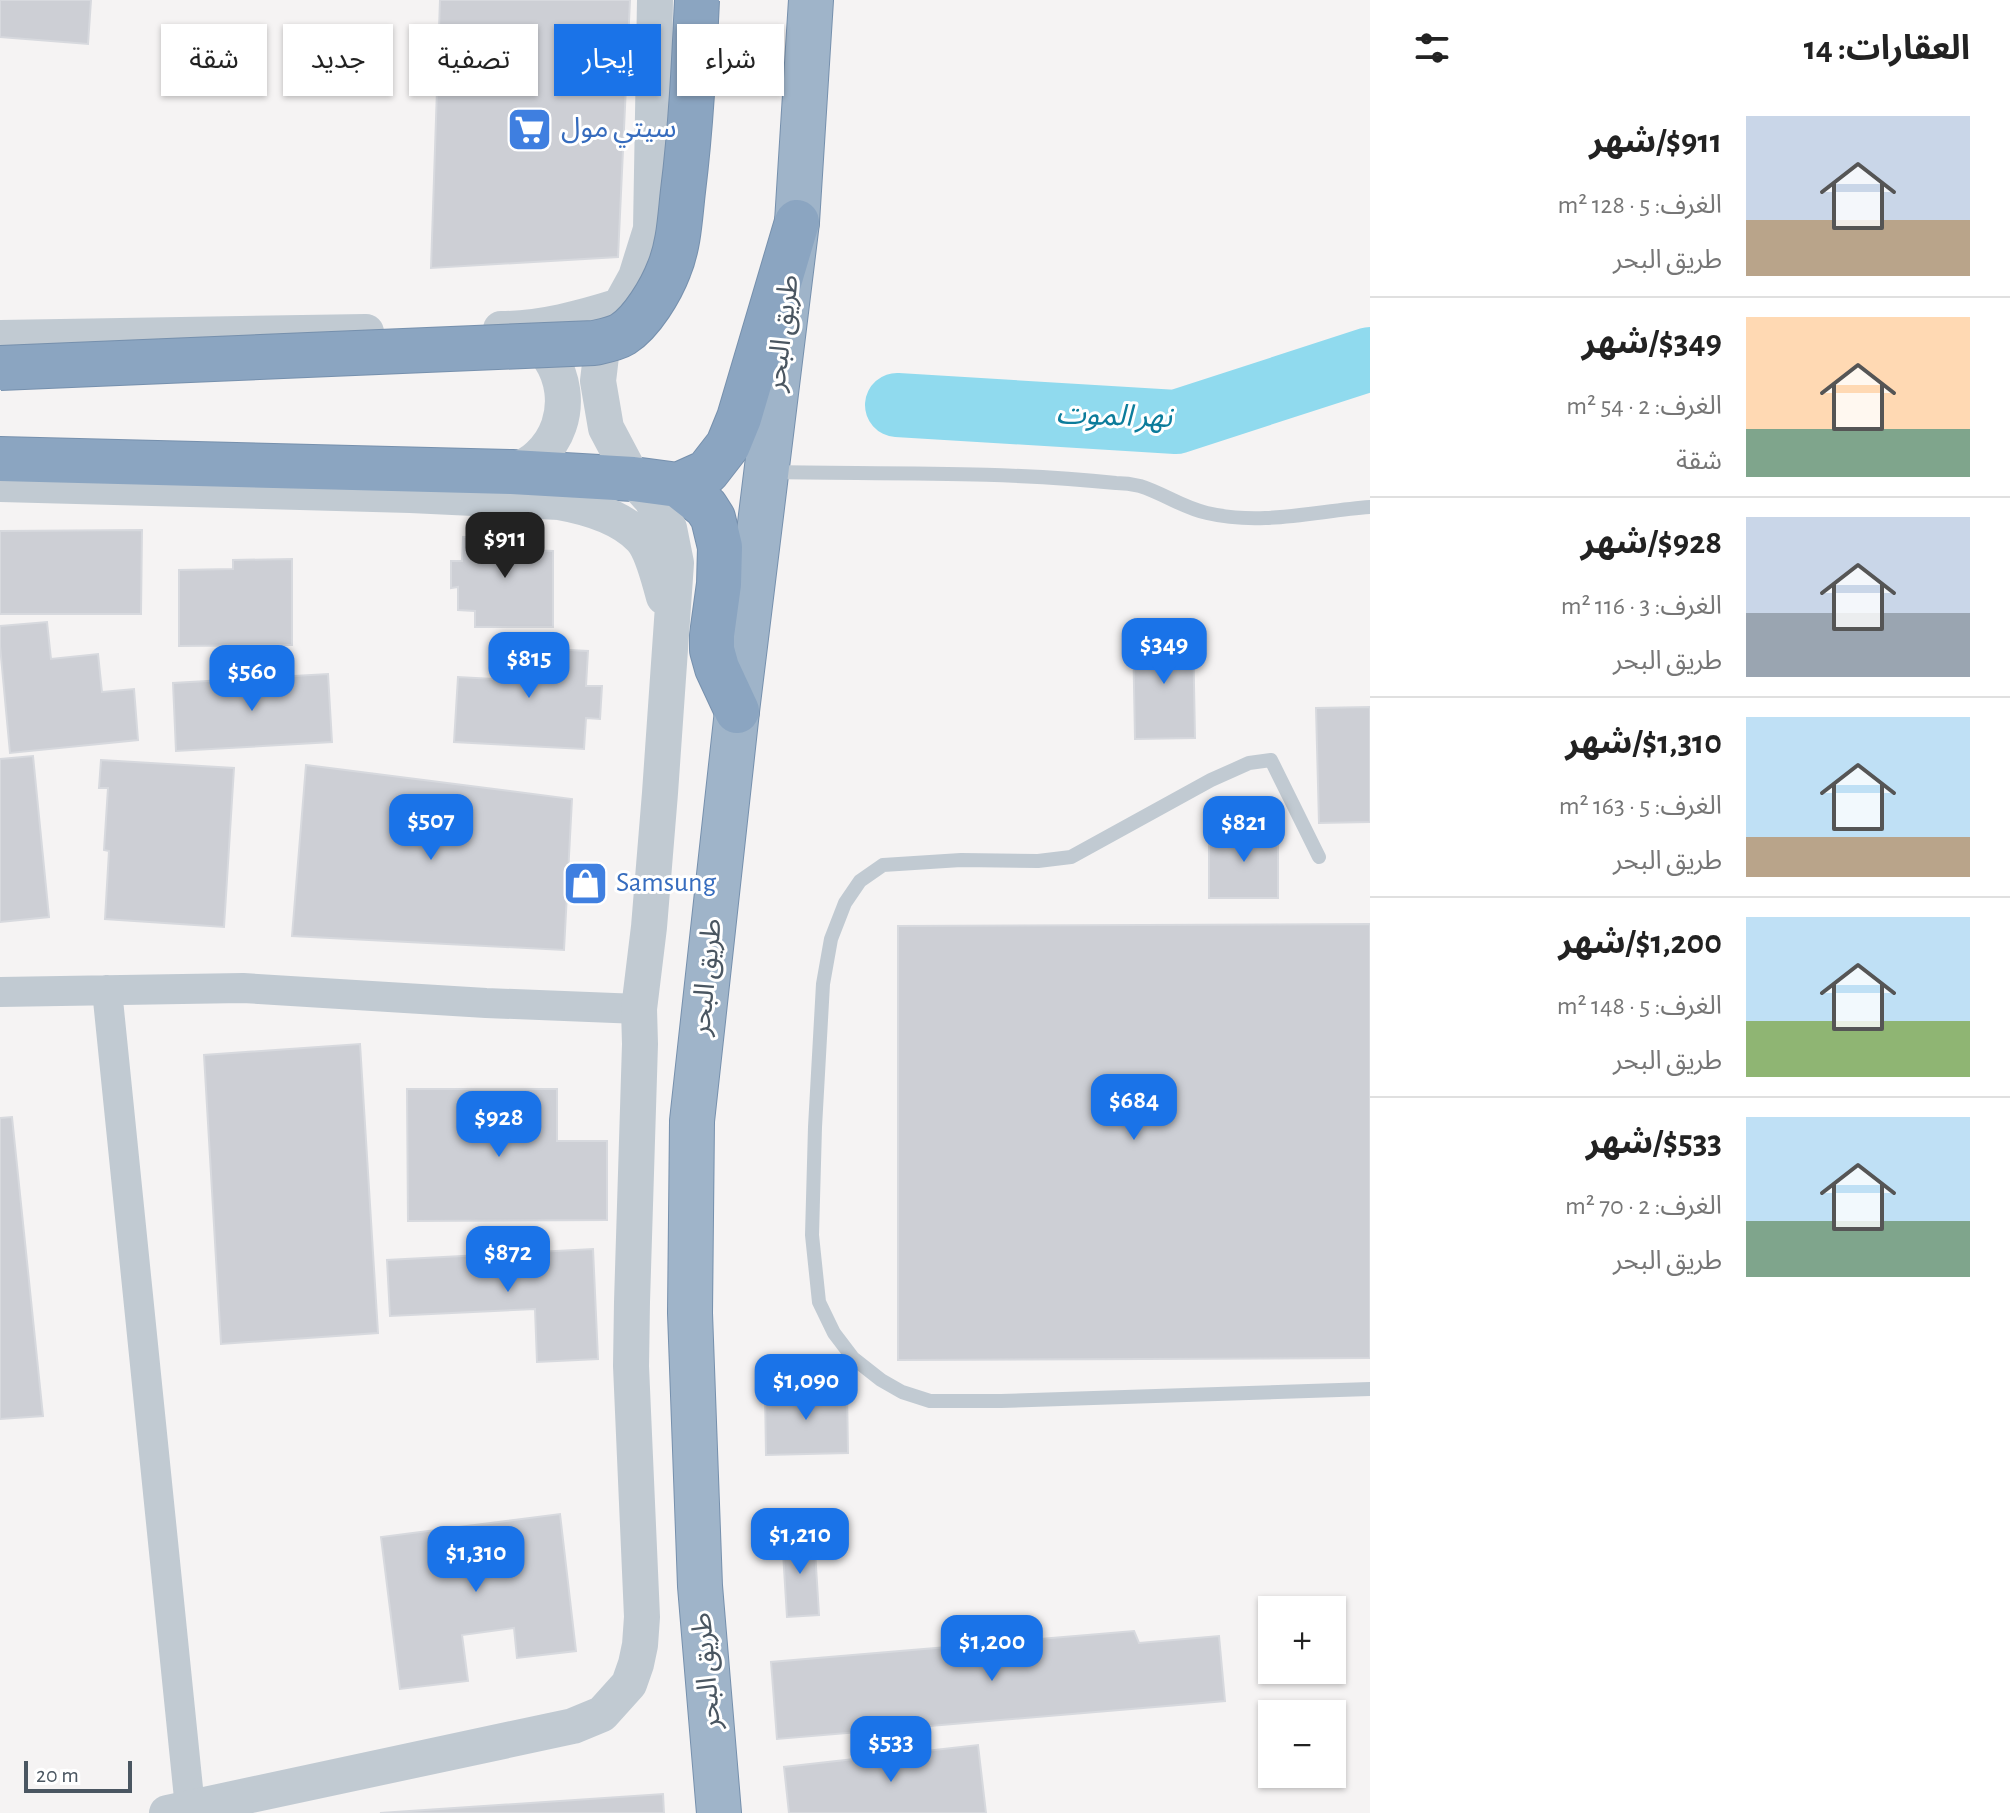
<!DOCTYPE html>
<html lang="ar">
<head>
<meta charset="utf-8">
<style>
	body { margin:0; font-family:"Alegreya Sans","Noto Sans Arabic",sans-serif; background:#f2f2f2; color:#222; direction:rtl; height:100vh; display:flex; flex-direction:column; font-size:30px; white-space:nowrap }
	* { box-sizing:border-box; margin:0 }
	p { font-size:26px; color:#767676 }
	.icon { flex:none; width:44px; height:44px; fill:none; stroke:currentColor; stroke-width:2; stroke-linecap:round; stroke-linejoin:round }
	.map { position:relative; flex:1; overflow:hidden; direction:ltr }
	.side { display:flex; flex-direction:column; background:#fff; width:640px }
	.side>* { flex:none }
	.top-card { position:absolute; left:24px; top:24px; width:760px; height:72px; direction:rtl; display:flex; gap:16px }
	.buttons { position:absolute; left:1258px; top:1596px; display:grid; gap:16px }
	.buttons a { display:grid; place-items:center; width:88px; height:88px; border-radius:0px; background:#fff; box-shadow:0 2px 6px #0004; font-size:40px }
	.scale { position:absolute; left:24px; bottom:20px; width:108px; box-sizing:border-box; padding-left:8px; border:4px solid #4a5661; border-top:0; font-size:22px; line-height:28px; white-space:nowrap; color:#4a5661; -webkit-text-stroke:6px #fff; paint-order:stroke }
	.price { position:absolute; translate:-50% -68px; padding:0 18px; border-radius:16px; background:#1a73e8; color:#fff; font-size:26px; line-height:52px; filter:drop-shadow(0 2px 4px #0008) }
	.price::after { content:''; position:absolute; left:50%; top:48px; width:24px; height:18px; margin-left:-12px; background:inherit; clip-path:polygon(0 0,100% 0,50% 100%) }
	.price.selected { background:#222; color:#fff }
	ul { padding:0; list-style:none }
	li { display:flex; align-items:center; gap:24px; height:200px; padding:0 40px }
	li+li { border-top:2px solid #e0e0e0 }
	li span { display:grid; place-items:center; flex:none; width:224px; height:160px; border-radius:0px; color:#555 }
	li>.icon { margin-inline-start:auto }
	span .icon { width:96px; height:96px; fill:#fffc; stroke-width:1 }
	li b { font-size:34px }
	h2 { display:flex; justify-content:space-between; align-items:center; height:96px; padding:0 40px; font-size:34px }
	.chip { padding:0 28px; border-radius:0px; background:#fff; box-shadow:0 2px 6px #0004; font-size:28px; line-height:72px }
	.chip.selected { background:#1a73e8; color:#fff }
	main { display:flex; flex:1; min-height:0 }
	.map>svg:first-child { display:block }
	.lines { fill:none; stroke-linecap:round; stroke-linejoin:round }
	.river { stroke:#90daee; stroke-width:64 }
	.building { fill:#cdcfd5; stroke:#d7d9de; stroke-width:2 }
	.trunk-casing { stroke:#7690ad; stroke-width:46 }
	.motorway-casing { stroke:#7690ad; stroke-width:46 }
	.service { stroke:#c1cad2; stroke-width:14 }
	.minor { stroke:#c1cad2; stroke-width:30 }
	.tertiary { stroke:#c1cad2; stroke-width:36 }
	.trunk { stroke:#9fb4c9; stroke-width:44 }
	.motorway { stroke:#8ba5c1; stroke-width:44 }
	.motorway-bridge-casing { stroke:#7690ad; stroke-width:46; stroke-linecap:butt }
	.motorway-bridge { stroke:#8ba5c1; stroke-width:44 }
	.labels { text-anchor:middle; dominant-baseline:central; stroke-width:6; stroke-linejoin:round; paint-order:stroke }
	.shop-label { font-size:28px; fill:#366cbe; stroke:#fff; text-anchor:start }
	.street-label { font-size:28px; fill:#4a5661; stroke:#fff }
	.water-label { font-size:30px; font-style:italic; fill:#0c7c9b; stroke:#fff }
</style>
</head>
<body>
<main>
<section class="side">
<h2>العقارات: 14<svg class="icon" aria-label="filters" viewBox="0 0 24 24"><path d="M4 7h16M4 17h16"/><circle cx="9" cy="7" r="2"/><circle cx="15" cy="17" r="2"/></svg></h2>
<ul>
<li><span style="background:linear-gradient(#c9d6e8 65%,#b9a48a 0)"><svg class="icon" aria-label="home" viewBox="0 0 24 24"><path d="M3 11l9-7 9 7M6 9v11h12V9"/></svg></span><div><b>$911/شهر</b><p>الغرف: 5 · 128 m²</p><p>طريق البحر</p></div></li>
<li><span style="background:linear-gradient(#ffd9b3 70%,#7fa58c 0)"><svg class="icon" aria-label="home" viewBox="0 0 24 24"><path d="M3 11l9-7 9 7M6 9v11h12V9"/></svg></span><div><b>$349/شهر</b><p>الغرف: 2 · 54 m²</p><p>شقة</p></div></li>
<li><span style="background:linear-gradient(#c9d6e8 60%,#9aa5b1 0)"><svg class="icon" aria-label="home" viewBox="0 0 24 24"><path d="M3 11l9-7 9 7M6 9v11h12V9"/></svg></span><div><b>$928/شهر</b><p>الغرف: 3 · 116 m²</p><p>طريق البحر</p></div></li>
<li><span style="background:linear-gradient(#bfe0f5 75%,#b9a48a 0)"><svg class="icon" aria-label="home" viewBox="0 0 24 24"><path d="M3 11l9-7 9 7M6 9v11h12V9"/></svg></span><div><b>$1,310/شهر</b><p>الغرف: 5 · 163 m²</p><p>طريق البحر</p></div></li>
<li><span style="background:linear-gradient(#bfe0f5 65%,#8fb573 0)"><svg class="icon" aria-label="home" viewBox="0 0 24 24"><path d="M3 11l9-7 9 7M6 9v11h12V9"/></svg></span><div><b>$1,200/شهر</b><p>الغرف: 5 · 148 m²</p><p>طريق البحر</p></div></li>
<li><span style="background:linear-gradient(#bfe0f5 65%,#7fa58c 0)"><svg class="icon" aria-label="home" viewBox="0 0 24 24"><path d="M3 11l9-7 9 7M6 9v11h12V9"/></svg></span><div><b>$533/شهر</b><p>الغرف: 2 · 70 m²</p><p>طريق البحر</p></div></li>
</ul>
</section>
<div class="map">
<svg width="1370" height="1813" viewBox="0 0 1370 1813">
	<rect width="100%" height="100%" fill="#f5f3f3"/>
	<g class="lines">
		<path class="river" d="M897,405L1176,422L1370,359"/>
	</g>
	<path class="building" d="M0,0H91L88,44L0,37Z
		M440,0H630L618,257L431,268Z
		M489,526H527V550L553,551V627H475V611L458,610V587L451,588V561H462L463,537H490Z
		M142,530L141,614H0V531Z
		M292,559V645L179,646V570L233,569V560Z
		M47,622L51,659L98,654L102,692L134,689L138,740L10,753L0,646V626Z
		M1193,632L1195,738L1135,739L1133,633Z
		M496,646L588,651L586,686H602L600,719L586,718L584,749L454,742L458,677L494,679Z
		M328,674L332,742L176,751L173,683Z
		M1370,707V822L1319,823L1316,708Z
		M33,756L49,917L0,922V759Z
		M101,760L234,768L224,927L105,919L109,851L104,850L108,788H99Z
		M306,765L572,799L564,950L292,936Z
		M1209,830H1278V898H1209Z
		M1370,924V1358L898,1360V926Z
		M360,1044L378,1333L221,1344L204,1055Z
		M407,1089H557V1141H607V1220L408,1221Z
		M12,1117L43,1416L0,1419V1118Z
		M593,1249L598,1359L537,1362L535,1309L390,1316L387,1260Z
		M847,1390L848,1453L766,1455L765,1392Z
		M560,1514L576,1651L517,1658L514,1628L462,1635L468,1681L400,1689L381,1537Z
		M814,1534L819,1615L787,1617L782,1536Z
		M1134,1631L1139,1643L1219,1636L1225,1701L777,1739L771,1662Z
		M978,1745L986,1813H789L784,1767Z
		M663,1794L664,1813H380Z"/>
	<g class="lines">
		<defs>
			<path id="trunk" d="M719,1813L700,1586L690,1313L692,1121L737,711L797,222L811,0"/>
			<path id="motorway" d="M0,459L512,472L633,479L678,485L706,507L713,518L720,547L719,584L712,635V650L717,668L737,711
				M678,485L707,472L728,445L739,418L797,222"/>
		</defs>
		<use href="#trunk" class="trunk-casing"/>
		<use href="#motorway" class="motorway-casing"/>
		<path class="service" d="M770,472C885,474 1001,471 1116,483C1123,483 1132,484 1140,486C1163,493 1183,508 1207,513C1262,526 1315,511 1370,507
			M1319,857L1271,760L1249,763L1211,780L1071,857L1038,861L961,860L883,865L860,881L845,903L831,939L823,984L815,1127L812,1235L819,1302L834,1333L853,1358L881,1380L902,1392L930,1401H1001L1370,1389"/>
		<path class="minor" d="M107,990L190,1808
			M0,992L243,988L486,1003L639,1009"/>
		<path class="tertiary" d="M501,329C541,329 582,318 620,306L636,277L651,229L655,0
			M0,338L366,332
			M512,472C522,468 531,464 539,456C577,421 568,358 524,334
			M0,484L410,495L559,502C587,507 621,517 641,538C653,551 659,580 664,597
			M167,1813L573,1726L602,1714L629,1684L636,1664L640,1645L642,1617L631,1366L632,1302L640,1044L639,1009L649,927L660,793L676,563L669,528L651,499L633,479L606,428L598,381L603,339L620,306"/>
		<use href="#trunk" class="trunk"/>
		<use href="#motorway" class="motorway"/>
		<defs>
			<path id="motorway-bridge" d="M0,368L594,343C603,341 615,339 623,334C642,322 661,290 669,269C679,245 680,217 683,191C691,127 694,64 697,0"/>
		</defs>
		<use href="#motorway-bridge" class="motorway-bridge-casing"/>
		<use href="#motorway-bridge" class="motorway-bridge"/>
	</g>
	<defs>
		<symbol id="supermarket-square" viewBox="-11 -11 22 22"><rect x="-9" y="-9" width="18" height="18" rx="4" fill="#3f7fe0" stroke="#fff"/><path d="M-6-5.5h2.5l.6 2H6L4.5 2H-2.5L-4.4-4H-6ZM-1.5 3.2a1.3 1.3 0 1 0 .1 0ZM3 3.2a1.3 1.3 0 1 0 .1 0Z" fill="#fff"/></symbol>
		<symbol id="shop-square" viewBox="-11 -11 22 22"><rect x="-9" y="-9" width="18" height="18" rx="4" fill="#3f7fe0" stroke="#fff"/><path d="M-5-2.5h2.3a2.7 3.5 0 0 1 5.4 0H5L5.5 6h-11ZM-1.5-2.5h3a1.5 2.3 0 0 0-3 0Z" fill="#fff"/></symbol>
	</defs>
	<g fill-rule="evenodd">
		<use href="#supermarket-square" x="504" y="104" width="51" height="51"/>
		<use href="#shop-square" x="560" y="858" width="51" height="51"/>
	</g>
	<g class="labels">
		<g class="shop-label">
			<text x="561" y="129">سيتي مول</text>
			<text x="616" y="883">Samsung</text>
		</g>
		<g class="street-label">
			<text transform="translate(783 333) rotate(-83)">طريق البحر</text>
			<text transform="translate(707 977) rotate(-84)">طريق البحر</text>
			<text transform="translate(707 1671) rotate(-95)">طريق البحر</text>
		</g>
		<g class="water-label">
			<text transform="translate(1114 416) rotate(2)">نهر الموت</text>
		</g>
	</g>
</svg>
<div class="buttons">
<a>+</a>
<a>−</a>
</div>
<div class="scale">20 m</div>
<b class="price selected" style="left:505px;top:580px">$911</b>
<b class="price" style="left:1164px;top:686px">$349</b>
<b class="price" style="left:529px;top:700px">$815</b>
<b class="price" style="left:252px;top:713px">$560</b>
<b class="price" style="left:431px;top:862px">$507</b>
<b class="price" style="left:1244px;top:864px">$821</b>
<b class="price" style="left:1134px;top:1142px">$684</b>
<b class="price" style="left:499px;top:1159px">$928</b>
<b class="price" style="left:508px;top:1294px">$872</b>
<b class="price" style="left:806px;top:1422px">$1,090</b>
<b class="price" style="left:800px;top:1576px">$1,210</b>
<b class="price" style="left:476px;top:1594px">$1,310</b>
<b class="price" style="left:992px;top:1683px">$1,200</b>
<b class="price" style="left:891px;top:1784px">$533</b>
<div class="top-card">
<a class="chip">شراء</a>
<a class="chip selected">إيجار</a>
<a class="chip">تصفية</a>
<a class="chip">جديد</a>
<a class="chip">شقة</a>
</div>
</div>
</main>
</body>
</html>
